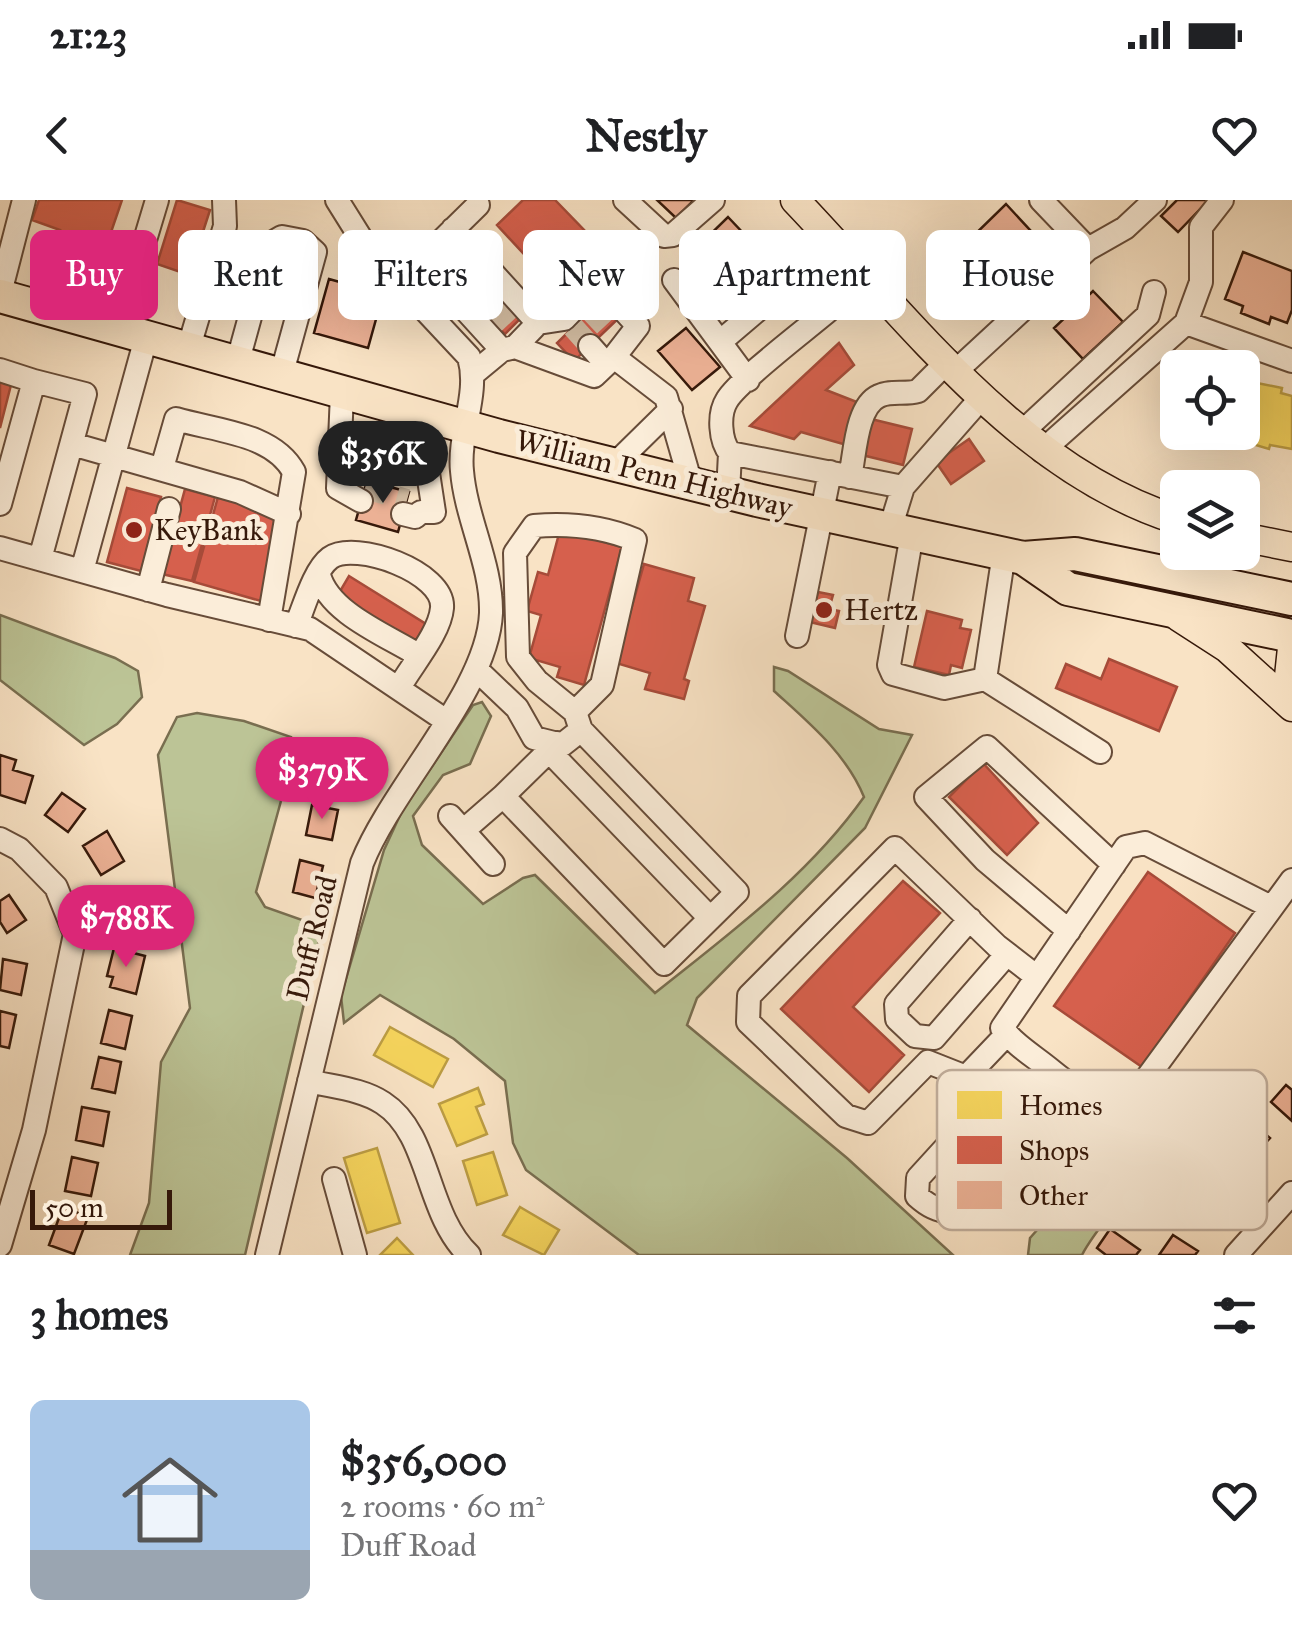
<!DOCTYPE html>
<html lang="en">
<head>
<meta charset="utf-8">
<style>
	body { margin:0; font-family:"IM FELL Great Primer",serif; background:#f2f2f2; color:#202124; height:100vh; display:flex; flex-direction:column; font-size:38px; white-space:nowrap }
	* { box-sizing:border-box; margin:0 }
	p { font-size:32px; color:#757577 }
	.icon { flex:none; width:55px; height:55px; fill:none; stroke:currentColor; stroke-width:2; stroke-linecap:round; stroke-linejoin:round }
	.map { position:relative; height:1055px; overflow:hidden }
	.side { display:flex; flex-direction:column; background:#fff; flex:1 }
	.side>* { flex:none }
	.banner { position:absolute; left:30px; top:30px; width:1232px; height:90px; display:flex; gap:20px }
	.controls { position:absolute; left:1160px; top:150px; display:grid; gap:20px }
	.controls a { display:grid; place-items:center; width:100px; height:100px; border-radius:15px; background:#fff; box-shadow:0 10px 40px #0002; font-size:50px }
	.scale { position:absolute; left:30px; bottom:25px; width:142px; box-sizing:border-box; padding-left:10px; border:5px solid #36190a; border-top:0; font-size:28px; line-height:35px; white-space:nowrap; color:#36190a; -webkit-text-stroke:8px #fbedd9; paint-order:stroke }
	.price { position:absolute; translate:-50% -85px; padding:0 22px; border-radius:35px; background:#db2777; color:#fff; font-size:32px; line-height:65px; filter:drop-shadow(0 2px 5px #0008) }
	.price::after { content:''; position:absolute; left:50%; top:60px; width:30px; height:22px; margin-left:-15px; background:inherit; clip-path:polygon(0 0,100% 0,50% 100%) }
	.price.current { background:#222; color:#fff }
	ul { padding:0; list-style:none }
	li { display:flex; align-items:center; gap:30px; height:250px; padding:0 30px }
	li+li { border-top:2px solid #e0e0e0 }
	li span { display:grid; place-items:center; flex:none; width:280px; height:200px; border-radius:15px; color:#555 }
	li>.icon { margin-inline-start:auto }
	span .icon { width:120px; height:120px; fill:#fffc; stroke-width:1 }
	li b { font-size:42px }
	h2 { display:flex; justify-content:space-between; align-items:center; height:120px; padding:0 30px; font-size:42px }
	.tag { padding:0 35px; border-radius:15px; background:#fff; box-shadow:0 10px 40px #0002; font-size:35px; line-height:90px }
	.tag.current { background:#db2777; color:#fff }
	.status { display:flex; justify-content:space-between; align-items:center; height:70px; padding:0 50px; background:#fff; direction:ltr }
	.status svg { height:28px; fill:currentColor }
	header { display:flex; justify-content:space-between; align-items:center; height:130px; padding:0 30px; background:#fff; font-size:45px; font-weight:700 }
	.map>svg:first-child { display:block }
	.green { fill:#bcc496; stroke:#796e50; stroke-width:2.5 }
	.homes { fill:#f6d55c; stroke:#bc9d43; stroke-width:2.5 }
	.shops { fill:#d6604d; stroke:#a64b39; stroke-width:2.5 }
	.building { fill:#ecb195; stroke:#36190a; stroke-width:2.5 }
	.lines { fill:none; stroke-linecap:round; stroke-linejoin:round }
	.minor-tunnel { stroke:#d2bba0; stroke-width:22; stroke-dasharray:22 11; stroke-linecap:butt }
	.minor-casing { stroke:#674c39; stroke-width:26 }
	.major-casing { stroke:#36190a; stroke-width:31 }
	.highway-casing { stroke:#36190a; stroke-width:36 }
	.minor { stroke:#fbedd9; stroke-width:22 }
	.major { stroke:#f9e3c5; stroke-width:28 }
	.highway { stroke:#f9e3c5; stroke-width:32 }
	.poi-dot { fill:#8f2418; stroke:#fbedd9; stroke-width:4 }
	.labels { text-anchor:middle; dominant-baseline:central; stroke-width:10; stroke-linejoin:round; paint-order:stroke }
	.street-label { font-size:30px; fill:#36190a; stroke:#fbedd9 }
	.poi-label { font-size:30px; fill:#36190a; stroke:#fbedd9; text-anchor:start }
	.key { fill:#fbedd9; stroke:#c0ad9b; stroke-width:2.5 }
	.key-label { font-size:28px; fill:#36190a }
</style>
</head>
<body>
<div class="status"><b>21:23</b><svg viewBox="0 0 49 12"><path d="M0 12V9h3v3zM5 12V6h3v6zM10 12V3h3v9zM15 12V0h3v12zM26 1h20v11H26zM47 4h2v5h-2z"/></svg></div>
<header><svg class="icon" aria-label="back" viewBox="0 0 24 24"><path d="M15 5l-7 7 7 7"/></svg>Nestly<svg class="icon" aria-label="heart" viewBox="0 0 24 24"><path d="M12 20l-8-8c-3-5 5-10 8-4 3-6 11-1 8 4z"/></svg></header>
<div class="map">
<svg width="1292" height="1055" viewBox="0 0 1292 1055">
	<rect width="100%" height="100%" fill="#f9e3c5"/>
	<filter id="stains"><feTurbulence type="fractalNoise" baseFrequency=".002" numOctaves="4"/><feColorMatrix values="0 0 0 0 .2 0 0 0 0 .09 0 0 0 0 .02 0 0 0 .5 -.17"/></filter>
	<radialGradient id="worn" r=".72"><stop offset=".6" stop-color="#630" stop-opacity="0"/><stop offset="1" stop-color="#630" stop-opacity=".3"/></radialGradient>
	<path class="green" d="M0,415L115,458L138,471L142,497L117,524L84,545L0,480Z
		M774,467L788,471L879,529L912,535L865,628L697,798L687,825L847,958L953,1055H639L526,970L513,943L505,881L454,839L380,795L344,823L341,796L384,650L402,611L473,505L482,502L491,516L470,564L443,575L413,616L422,645L483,704L523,678L535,675L655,793C730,733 808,676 864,597C846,553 808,522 774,491Z
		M197,513L244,521L291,537L287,579L256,692L265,707L322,727L245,1055H130L149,1003L161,862L190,808L158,555L177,517Z
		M1150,903L1166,911C1171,951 1101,1017 1082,1055H1028L1030,1038Z"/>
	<path class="homes" d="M1247,181L1282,188L1281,193L1292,196V249L1270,245L1269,249L1212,232H1242V185Z
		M390,827L448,859L433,887L374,855Z
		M478,888L484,904L476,907L487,934L457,946L439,904Z
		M377,948L400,1023L367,1033L344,958Z
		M493,952L507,995L477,1005L463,961Z
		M520,1007L559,1030L544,1055L503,1035Z
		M397,1038L413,1055H380Z"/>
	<path class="shops" d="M39,0H122L107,44L91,38L88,48L57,37L60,30L32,20Z
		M177,0L210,10L189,75L157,64Z
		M523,0H555L588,34L546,78L497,25Z
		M451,46L521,118L505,134L435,61Z
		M605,96L623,114L574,161L557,143Z
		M839,143L854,165L826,190L862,204L850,246L801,232L794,239L750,226Z
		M0,182L11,185L0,228Z
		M871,219L912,229L903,265L862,255Z
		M969,239L984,261L951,284L936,262Z
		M127,288L161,297L141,371L107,362Z
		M185,289L215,297L192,381L162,374Z
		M218,297L285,316L261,401L194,382Z
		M560,330L622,347L584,485L557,477L560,467L529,458L541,415L527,411L538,372L548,375Z
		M644,364L694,378L688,401L705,406L684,479L689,481L684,499L645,489L650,473L616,463Z
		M349,376L426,424L413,446L336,398Z
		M818,392L833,395L829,409L839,411L835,428L810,422Z
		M927,411L962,420L960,428L971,430L962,468L951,465L949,475L914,467Z
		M1109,459L1177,487L1159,531L1056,488L1066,464L1101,479Z
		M983,563L1038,623L1007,655L949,597Z
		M1148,672L1235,733L1142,867L1054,806Z
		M903,681L940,713L853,807L904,855L869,892L781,809Z"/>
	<path class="building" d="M657,0H694L676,18Z
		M1177,0H1209L1178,32L1161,16Z
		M1006,4L1055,57L1014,94L965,44Z
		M728,17L780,72L741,109L689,55Z
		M282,45L304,52L286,109L264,101Z
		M1243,52L1292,71V110L1287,123L1271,117L1269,124L1241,113L1243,106L1225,99Z
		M329,79L383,94L368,148L314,133Z
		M1093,91L1123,122L1083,159L1054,128Z
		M686,128L720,167L692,190L658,151Z
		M367,281L409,292L398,332L356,320Z
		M0,555L16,560L13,570L33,576L25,603L0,595Z
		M337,555L362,567L349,596L324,585Z
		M62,593L85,609L68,632L45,615Z
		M312,605L338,610L332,640L306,635Z
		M107,631L124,661L101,675L83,646Z
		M300,660L323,666L315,698L293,692Z
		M138,690L142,730L115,733L110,693Z
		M9,695L26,720L7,733L0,722V701Z
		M114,748L145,756L136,794L110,787L113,777L107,776Z
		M3,759L27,764L21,795L0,790Z
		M109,810L132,816L125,849L101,843Z
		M0,811L16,815L9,848L0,846Z
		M99,857L121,862L115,893L92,888Z
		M1286,885L1292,890V921L1271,902Z
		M82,907L109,912L103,946L76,940Z
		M1238,910L1270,938L1248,962L1227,943L1234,936L1223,926Z
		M72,957L98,963L91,996L65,991Z
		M63,1007L88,1017L74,1054L49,1045Z
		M1110,1029L1140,1050L1136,1055H1106L1097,1048Z
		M1173,1035L1198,1051L1195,1055H1159Z"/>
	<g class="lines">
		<path class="minor-tunnel" d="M451,77L466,62
			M467,94L483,79
			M480,107L495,92
			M590,110L607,128
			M494,123L511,107
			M573,127L590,146
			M365,288L407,300"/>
		<defs>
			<path id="minor" d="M625,0L664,36L673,35L713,0
				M1041,0L1088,49
				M478,5L421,61L502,150
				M453,29L538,123
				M674,80L748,180
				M0,93L24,0
				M1186,123L1292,161
				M118,130L157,0
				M721,141L807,68
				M590,146L606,164
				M515,147L538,123L564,119L599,83L638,126L614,157
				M188,150L225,26L224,0
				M237,164L270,44L282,37L303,41L315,52L281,176
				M0,170L34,181
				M957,170L1088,49L1125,28L1155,0
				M473,174L502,150L515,147L594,176L614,157L666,197L691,284
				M342,193L338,288L361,301
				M1021,233L1148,115L1154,92
				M72,244L240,292L289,314
				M339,246L428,273L434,312H421L415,317L403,314
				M1042,251L1186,123L1201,82V27L1222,0
				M730,253L903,287
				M614,265L671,209
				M162,268L176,219C216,231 273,233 294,272L269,420
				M850,277C855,255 856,206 879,196C891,190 905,195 918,191L948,161
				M728,293L730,253C720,241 718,214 727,200C739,180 807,129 829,110V97L807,68L834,41
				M0,304L34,181L85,194L40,359
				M890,329L903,287L982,197
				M912,334L889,465L893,474L944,488L985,479L1004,353
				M0,348L167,395L310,429L445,520
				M82,371L146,138
				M319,375C329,413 386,435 418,455
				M148,390L169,309
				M296,426C304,407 314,370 330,358C355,340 445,372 442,408C440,433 411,466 399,488
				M797,436L830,272
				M476,469L517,508L534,538L562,545L581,530L575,512L537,481L518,457L515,353L534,326C570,323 602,326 635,340L602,485L575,512
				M985,479L1100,552
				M557,543L503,596L664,764L737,692L581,530
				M549,551L710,718
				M450,616L493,664
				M464,630L503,596
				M0,639L19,649L56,687L75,734L34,930L0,1045
				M1271,707L1145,643L1126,647L1002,828C1017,847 1034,856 1052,871C1079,893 1096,904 1133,897L1292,680
				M970,719L896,804L897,819L915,836L934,838L1007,754
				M1069,731L985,660L926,597L987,547L1114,665
				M1007,834L966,877L928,862L868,923L846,916L748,822L749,796L895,648L997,746L1037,777
				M965,877C966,913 1014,920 1010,955C981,987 960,1035 917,996L918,978L980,910
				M309,881C333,887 362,889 383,903C431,934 425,1013 469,1055
				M334,979L355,1055
				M267,1055L362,663C392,587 488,490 491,413C492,365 466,319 462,271C458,233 480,194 469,157L367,48L337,0
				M1236,1055L1292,993"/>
			<path id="major" d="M795,0C906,116 1020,271 1178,320
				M1242,337L1292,347
				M1179,417L1227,448L1292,507
				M1292,448L1288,486L1292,504"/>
			<path id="highway" d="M0,96L499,236L757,300L1023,358L1075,354L1292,399
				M1023,358L1068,389L1292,436"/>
		</defs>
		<use href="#minor" class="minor-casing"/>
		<use href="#major" class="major-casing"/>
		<use href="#highway" class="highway-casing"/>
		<use href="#minor" class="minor"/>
		<use href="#major" class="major"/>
		<use href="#highway" class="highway"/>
	</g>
	<g class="poi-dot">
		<circle cx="134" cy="330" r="10"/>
		<circle cx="824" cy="410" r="10"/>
	</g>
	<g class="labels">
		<g class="street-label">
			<text transform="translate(654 274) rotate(14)">William Penn Highway</text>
			<text transform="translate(312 738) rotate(-76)">Duff Road</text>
		</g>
		<g class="poi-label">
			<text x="154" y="330">KeyBank</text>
			<text x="844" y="410">Hertz</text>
		</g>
	</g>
	<rect x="937" y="870" width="330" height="160" rx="15" class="key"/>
	<rect x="957" y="891" width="45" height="28" fill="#f6d55c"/>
	<rect x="957" y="936" width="45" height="28" fill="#d6604d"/>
	<rect x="957" y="981" width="45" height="28" fill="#ecb195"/>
	<g class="key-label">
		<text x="1019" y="915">Homes</text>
		<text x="1019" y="960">Shops</text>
		<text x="1019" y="1005">Other</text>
	</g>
	<rect width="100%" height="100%" filter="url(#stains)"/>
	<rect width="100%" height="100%" fill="url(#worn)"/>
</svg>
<div class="controls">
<a><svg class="icon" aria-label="locate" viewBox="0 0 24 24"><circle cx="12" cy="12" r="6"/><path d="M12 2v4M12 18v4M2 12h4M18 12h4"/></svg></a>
<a><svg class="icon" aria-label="layers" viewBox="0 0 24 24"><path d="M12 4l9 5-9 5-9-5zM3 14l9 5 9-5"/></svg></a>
</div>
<div class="scale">50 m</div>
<b class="price current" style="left:383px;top:306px">$356K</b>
<b class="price" style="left:322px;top:622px">$379K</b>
<b class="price" style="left:126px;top:770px">$788K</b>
<div class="banner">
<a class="tag current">Buy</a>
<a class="tag">Rent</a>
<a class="tag">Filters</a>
<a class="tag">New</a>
<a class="tag">Apartment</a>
<a class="tag">House</a>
</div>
</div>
<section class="side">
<h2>3 homes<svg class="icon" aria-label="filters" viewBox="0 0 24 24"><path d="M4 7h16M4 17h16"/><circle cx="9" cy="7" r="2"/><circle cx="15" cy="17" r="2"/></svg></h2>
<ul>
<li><span style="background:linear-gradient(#a9c7e8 75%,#9aa5b1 0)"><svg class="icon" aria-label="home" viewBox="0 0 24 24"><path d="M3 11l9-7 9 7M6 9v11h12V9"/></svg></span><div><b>$356,000</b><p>2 rooms · 60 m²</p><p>Duff Road</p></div><svg class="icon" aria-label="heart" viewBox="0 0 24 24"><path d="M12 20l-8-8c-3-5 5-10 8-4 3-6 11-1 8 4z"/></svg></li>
</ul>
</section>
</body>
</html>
